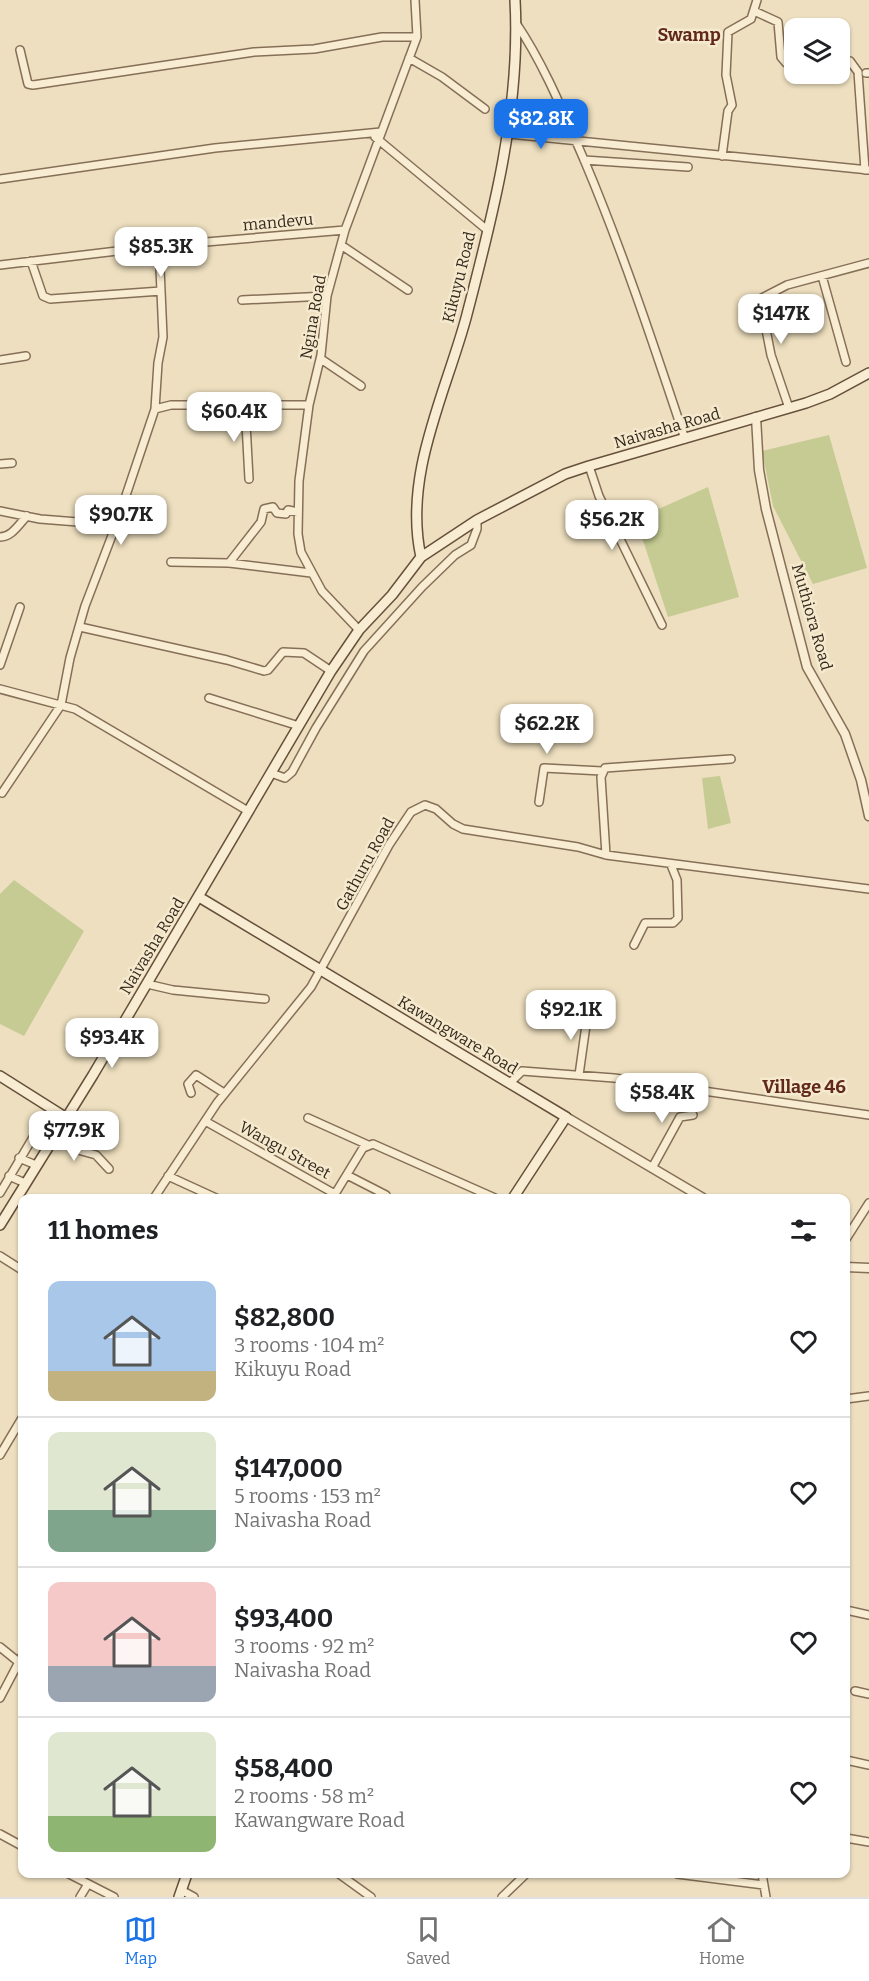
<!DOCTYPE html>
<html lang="en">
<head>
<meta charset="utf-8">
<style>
	body { margin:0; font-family:Bitter,serif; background:#f2f2f2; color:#202124; height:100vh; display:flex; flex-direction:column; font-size:22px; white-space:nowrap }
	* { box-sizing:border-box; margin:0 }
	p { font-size:20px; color:#757577 }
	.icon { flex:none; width:33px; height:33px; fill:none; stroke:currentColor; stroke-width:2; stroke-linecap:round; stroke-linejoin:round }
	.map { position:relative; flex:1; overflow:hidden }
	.sheet { position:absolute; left:18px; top:1194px; width:832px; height:684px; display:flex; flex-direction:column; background:#fff; border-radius:12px; box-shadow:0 2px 4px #0004 }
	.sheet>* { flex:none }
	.tools { position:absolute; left:784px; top:18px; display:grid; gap:12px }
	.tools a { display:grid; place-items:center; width:66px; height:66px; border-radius:12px; background:#fff; box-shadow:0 2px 4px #0004; font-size:30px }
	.price { position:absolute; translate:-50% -51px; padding:0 14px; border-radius:12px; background:#fff; color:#222; font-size:20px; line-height:39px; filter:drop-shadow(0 2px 3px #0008) }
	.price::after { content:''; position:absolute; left:50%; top:36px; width:18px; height:14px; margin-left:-9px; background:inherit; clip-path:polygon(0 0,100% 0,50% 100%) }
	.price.active { background:#1a73e8; color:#fff }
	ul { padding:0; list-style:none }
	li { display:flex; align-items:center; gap:18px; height:150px; padding:0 30px }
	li+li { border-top:2px solid #e0e0e0 }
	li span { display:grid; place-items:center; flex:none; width:168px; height:120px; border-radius:12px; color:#555 }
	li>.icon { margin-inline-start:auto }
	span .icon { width:72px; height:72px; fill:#fffc; stroke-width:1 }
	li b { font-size:26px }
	h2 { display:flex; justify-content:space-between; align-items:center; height:72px; padding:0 30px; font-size:26px }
	.menu { display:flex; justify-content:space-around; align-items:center; height:84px; border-top:2px solid #e0e0e0; background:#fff; font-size:16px; color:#757577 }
	.menu a { display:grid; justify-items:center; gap:3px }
	.menu .active { color:#1a73e8 }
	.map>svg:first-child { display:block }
	.green { fill:#c5cb93 }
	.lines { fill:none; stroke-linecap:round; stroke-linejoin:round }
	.minor-casing { stroke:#866f57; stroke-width:10 }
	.tertiary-casing { stroke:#866f57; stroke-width:11 }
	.secondary-casing { stroke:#67503b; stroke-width:12 }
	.minor { stroke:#f8ecd2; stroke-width:7 }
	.tertiary { stroke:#f8ecd2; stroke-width:8 }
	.secondary { stroke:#f8ecd2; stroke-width:9 }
	.labels { text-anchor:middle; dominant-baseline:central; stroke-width:5; stroke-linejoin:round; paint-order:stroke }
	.street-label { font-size:16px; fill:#35281c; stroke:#f5e9ce }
	.neighbourhood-label { font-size:18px; font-weight:bold; fill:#61291b; stroke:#f5e9ce }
</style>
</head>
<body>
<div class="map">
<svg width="869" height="1897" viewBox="0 0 869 1897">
	<rect width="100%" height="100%" fill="#eddfbf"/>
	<path class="green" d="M829,435L867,568L813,584L773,506L762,451Z
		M708,487L739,597L668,617L636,519Z
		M720,776L731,823L708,829L702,778Z
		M14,880L84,931L24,1036L0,1024V894Z"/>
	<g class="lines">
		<defs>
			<path id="minor" d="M754,11L778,22L781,57L786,63H795
				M516,23C545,66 564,114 585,162C623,252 654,346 685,439
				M20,50L28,84L33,85L254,52L314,49L382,37H417
				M409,58L442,77L485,109
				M840,61H850L858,72L865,170
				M866,73H869
				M509,134L869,170
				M375,137L486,229
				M722,156L728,111L732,105L726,75L728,32L751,19L757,0
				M584,160L688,167
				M0,179L215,148L381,132
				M341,245L408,290
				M159,246L161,291
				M31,261L43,296L50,299L161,291L163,337L158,363L155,409
				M0,265L159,246L345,230
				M822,276L846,362
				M242,300L327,296
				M321,359L361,386
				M0,360L26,356
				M245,405L249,479
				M789,408L771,355L760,299L787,285L869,263
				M0,464L12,463
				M589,466L599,496L662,625
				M0,511L40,519L116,525
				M0,537C12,537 19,524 27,516
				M171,562L229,563L311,573
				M229,563L261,522L264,509L273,507L277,513L286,514L288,510L298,512
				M80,627L227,660L264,671L268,670L283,652L304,653L331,671
				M359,630L322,591L301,552L298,534L299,481L309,405L321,355L327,296L345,230L417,37L415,0
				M0,665L20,607
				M0,689L75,709L248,811
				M209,698L299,726
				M271,773L285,778L292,772L316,728L364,651L422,587L455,555L471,545L477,529V520
				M2,793L61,705L70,658L85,606L116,525L155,409L171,405H309
				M539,802L544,768L602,771
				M606,855L601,777L605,768L731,759
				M634,945L645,923H673L678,918L677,880L671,865
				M147,984L173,990L265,999
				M579,1075L588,1011
				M510,1083L522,1071L614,1078L869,1115
				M191,1093L188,1084L196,1075L224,1093
				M308,1118L368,1145
				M205,1121L335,1194L363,1148L373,1144L495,1198
				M55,1133L78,1150L96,1155L109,1169
				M19,1158L36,1165
				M652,1168L680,1117L693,1115
				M347,1175L386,1195
				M9,1176L25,1183
				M168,1176L216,1198
				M0,1193L38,1129L42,1128L53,1136
				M154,1198L217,1103L311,987L389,845L411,812L425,805L436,809L453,824L463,829L578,847L606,855L869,889
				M846,1239L869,1203
				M0,1256L22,1270
				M846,1399L869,1396
				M0,1455L22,1418
				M846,1610L869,1615
				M0,1647L21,1664
				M855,1691L869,1694
				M0,1698L22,1656
				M846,1760L869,1765
				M0,1834L22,1846
				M846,1838L869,1842
				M69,1874L114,1897
				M339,1874L371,1897
				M677,1874L764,1885
				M762,1874L766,1897
				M181,1890L194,1897
				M80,1897L88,1884
				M502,1897L526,1874"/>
			<path id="tertiary" d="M756,417L759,470L766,509L807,667L845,734L861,780L869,816
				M566,1117L703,1198
				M846,1267L869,1268"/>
			<path id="secondary" d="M421,557C403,476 445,395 466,318C493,215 521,108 515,0
				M199,897L566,1117L513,1198
				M0,1076L65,1117
				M0,1225L93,1075L331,671L359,630L392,595L421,557L477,520L565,474L589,466L806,403L830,394L869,373
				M179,1897L187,1874"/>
		</defs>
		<use href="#minor" class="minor-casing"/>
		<use href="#tertiary" class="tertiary-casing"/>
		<use href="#secondary" class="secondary-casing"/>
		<use href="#minor" class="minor"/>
		<use href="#tertiary" class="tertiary"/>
		<use href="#secondary" class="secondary"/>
	</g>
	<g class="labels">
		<g class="street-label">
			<text transform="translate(278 222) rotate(-5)">mandevu</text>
			<text transform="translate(459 277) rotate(-76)">Kikuyu Road</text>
			<text transform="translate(313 317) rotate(-80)">Ngina Road</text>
			<text transform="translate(667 428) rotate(-16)">Naivasha Road</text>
			<text transform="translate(812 617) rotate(74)">Muthiora Road</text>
			<text transform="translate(365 864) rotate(-61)">Gathuru Road</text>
			<text transform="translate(152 946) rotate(-59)">Naivasha Road</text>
			<text transform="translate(458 1035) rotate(31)">Kawangware Road</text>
			<text transform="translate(285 1150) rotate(29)">Wangu Street</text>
		</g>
		<g class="neighbourhood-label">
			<text x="689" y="35">Swamp</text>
			<text x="804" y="1087">Village 46</text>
		</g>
	</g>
</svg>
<div class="tools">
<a><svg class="icon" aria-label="layers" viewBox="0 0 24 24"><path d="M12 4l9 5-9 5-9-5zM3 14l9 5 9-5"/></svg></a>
</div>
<b class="price active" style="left:541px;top:150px">$82.8K</b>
<b class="price" style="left:161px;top:278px">$85.3K</b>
<b class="price" style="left:781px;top:345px">$147K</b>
<b class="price" style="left:234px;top:443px">$60.4K</b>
<b class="price" style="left:121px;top:546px">$90.7K</b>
<b class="price" style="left:612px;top:551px">$56.2K</b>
<b class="price" style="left:547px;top:755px">$62.2K</b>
<b class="price" style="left:571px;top:1041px">$92.1K</b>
<b class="price" style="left:112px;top:1069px">$93.4K</b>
<b class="price" style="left:662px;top:1124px">$58.4K</b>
<b class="price" style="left:74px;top:1162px">$77.9K</b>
<section class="sheet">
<h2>11 homes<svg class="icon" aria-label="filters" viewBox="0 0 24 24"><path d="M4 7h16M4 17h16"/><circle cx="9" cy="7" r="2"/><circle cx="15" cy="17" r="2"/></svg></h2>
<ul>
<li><span style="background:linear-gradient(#a9c7e8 75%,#c2b280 0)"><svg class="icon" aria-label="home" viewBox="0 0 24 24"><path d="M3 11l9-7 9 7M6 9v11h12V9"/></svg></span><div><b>$82,800</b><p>3 rooms · 104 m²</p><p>Kikuyu Road</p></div><svg class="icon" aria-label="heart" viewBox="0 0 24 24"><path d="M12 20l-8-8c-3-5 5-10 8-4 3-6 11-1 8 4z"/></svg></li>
<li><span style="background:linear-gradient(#dfe7d0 65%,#7fa58c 0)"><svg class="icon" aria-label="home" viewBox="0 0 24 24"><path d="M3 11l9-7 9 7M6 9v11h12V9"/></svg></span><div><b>$147,000</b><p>5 rooms · 153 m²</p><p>Naivasha Road</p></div><svg class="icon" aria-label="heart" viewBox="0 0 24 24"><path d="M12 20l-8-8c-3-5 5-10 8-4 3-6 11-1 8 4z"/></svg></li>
<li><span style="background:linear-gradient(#f6c9c9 70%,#9aa5b1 0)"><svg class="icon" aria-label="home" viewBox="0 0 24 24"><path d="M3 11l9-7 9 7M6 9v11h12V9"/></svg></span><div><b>$93,400</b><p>3 rooms · 92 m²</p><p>Naivasha Road</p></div><svg class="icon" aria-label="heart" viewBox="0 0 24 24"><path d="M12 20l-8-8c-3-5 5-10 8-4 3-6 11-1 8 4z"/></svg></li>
<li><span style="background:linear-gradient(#dfe7d0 70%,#8fb573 0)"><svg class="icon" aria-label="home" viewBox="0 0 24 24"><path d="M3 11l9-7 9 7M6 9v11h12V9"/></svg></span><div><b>$58,400</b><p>2 rooms · 58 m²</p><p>Kawangware Road</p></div><svg class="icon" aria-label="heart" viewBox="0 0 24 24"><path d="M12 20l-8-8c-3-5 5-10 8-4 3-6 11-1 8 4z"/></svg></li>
</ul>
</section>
</div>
<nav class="menu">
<a class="active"><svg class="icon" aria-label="map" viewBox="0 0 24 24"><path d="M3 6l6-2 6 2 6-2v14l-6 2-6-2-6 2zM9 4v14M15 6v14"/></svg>Map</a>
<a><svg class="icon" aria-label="saved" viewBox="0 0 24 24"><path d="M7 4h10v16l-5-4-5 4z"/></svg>Saved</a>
<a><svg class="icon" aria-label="home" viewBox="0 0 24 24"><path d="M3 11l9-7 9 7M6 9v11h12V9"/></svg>Home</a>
</nav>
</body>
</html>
